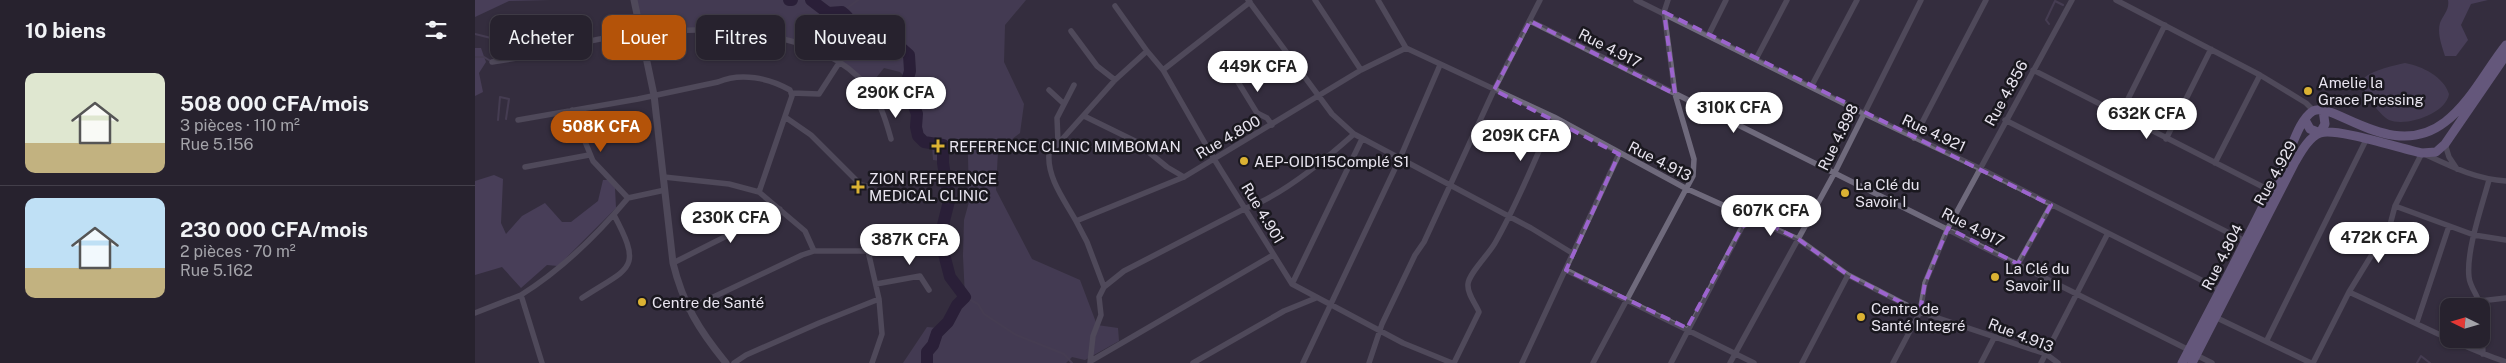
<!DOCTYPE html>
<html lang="fr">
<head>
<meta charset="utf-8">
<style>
	body { margin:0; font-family:"Public Sans",sans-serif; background:#332f3a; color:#f1f3f6; height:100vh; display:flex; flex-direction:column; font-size:19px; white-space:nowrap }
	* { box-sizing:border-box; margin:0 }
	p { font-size:16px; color:#a4a4aa }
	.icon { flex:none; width:28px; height:28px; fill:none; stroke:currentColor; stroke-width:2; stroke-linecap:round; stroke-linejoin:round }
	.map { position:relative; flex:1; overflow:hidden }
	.sheet { display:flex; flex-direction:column; background:#27222e; width:475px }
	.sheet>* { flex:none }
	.top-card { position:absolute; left:15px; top:15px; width:475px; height:45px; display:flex; gap:10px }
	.needle { width:32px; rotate:275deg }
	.buttons { position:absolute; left:1965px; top:298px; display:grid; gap:10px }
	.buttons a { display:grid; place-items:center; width:50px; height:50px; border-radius:10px; background:#27222e; box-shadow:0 1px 4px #0004,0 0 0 1px #433f4a; font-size:25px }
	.price { position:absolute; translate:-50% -42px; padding:0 11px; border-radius:18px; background:#fff; color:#222; font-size:16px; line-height:32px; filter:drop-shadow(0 1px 2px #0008) }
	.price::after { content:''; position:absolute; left:50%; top:30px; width:15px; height:11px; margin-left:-8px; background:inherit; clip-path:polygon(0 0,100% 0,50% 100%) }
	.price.active { background:#b45309; color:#fff }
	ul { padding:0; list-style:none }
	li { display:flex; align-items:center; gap:15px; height:125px; padding:0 25px }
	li+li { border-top:1px solid #433f4a }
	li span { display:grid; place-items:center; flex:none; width:140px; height:100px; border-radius:10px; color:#555 }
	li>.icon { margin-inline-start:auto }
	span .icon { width:60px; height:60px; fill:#fffc; stroke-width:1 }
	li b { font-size:21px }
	h2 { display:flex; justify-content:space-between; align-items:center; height:60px; padding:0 25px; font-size:21px }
	.pill { padding:0 18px; border-radius:10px; background:#27222e; box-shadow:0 1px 4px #0004,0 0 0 1px #433f4a; font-size:18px; line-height:45px }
	.pill.active { background:#b45309; color:#fff }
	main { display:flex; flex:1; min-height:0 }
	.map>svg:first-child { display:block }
	.green { fill:#554b6a }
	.forest { fill:#5f5279 }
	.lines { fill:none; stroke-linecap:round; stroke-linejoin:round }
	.stream { stroke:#5a4f6a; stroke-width:2 }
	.river { stroke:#1d0f31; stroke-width:12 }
	.minor { stroke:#6f6a7c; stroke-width:5.5 }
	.tertiary { stroke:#6f6a7c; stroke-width:7 }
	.primary { stroke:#9e8ac5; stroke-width:9 }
	.marked { fill:none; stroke:#9c64ce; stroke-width:4; stroke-dasharray:10 6; stroke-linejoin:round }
	.poi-dot { fill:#dbb233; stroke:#1a181f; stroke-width:2 }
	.labels { text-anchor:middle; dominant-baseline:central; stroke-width:5; stroke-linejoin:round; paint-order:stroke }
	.street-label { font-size:15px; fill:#e9e5f0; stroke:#1a181f }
	.poi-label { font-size:15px; fill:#e9e5f0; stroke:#1a181f; text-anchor:start }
</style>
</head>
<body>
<main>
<section class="sheet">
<h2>10 biens<svg class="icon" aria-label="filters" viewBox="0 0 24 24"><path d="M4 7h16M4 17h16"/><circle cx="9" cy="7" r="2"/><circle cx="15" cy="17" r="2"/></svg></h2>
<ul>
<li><span style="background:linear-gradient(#dfe7d0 70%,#c2b280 0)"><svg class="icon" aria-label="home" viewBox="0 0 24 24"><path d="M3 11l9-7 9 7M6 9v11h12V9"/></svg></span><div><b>508 000 CFA/mois</b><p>3 pièces · 110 m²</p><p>Rue 5.156</p></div></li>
<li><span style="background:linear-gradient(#bfe0f5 70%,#c2b280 0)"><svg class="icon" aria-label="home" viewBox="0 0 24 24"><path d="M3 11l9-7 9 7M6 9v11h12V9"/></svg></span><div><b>230 000 CFA/mois</b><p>2 pièces · 70 m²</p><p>Rue 5.162</p></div></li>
</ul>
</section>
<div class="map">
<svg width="2031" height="363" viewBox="0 0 2031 363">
	<rect width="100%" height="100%" fill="#342e3e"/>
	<path class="green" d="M159,0H551L530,25L529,62L549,104L545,133L523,150L521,190L557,259L605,280L622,325L643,328L644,341L610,360L597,357L591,363H428L452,327C469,329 469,328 477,313C480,307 486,303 490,297L488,256L489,220L494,202L493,156L490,140L469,145L468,161L458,160L457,145C454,144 449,143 446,140C438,132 444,122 442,113C438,101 430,92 432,79L425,72L409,68L393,88L372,67L336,47L254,30L184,34L171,50Z
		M1930,63C1947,66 1969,77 1974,94C1971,114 1931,127 1914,120C1904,115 1889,92 1886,82C1890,72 1920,65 1930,63Z"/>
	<path class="forest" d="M0,0H75L34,1L0,17Z
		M1973,0H2013L1996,4L1986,25L1993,40L1981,56H1970C1967,46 1962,34 1965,23C1968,15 1975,9 1973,0Z
		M0,48H6L11,62L4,73L8,92L0,96Z
		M19,175L28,179L26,223L31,234L47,216L70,203L87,222H96L123,201L128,180H135L140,188L141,208L83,266L72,265L46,288L27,267L0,275V181Z"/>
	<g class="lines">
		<path class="stream" d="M367,12L383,0
			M1574,24L1571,20L1580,1L1588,5
			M0,34L16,38L34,39L43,57
			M0,57H9L14,60
			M23,120L25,97L34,99L31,119
			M490,297L503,304L509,314L541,335L589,354L597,363
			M1942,363L1946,356L1955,363"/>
		<path class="river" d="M314,0H317
			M336,0L353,13L367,12C378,20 376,25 376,37L382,41L395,44L404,38L417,40L434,55L435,71L431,85L442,114L441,127L443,136L449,142L468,145V163L474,201L468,225L469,254L475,277L490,297L482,305L473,322L462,333L458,345L452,352V363"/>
		<path class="minor" d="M773,0L857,114L879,134L1056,228L1097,253
			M840,0L886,70
			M903,0L931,48
			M1161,0L1388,113L1504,168L1746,290
			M1641,0L1785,75L1831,103L1839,111
			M640,6L672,51L688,70L739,159L817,284L928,343L977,363
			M1055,21L1714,350
			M596,31L622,66L640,80
			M1234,34L1251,0
			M171,50L184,34L191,32C259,25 359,34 400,97C408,109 412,125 416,139
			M1281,59L1312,0
			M17,62L48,57L80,48L165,31
			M755,69L782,113L792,118L797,125
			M688,70L775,2
			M1558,70L1796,191
			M1336,87L1382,0
			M574,90L588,103
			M317,93L344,94L364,63
			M97,110L118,161L153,198
			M1645,115L1690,25
			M609,116L660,141L692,167L709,177
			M310,117L336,135L386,185L392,186L418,179
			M43,120L163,99L243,82C266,72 294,78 315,90L317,96L284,192
			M1530,120L1770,241
			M1439,138L1511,0
			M1691,139L1736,49
			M583,142L582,118L599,85
			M1970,144L1974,157L1982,169
			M1740,163L1785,75
			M50,167L114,155
			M189,177L254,184L284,192L330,231L339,251
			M153,198L190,190
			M1920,206L1999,235L2031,240
			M601,221C590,201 572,178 574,154L640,80L672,51
			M198,263L305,209
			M1543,264L1576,205
			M1091,270L1279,363
			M401,284L445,276L454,290
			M817,284L887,139
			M629,287L649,271L771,208C807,196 851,159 879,134
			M1874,292C1927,316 1977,343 2031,362
			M107,298C154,267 169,271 139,215
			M2005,301L2031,298
			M2005,306C2004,296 1995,288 1994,277C1991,251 2007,206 2014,180
			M213,309L327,255L339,251H393L404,299L407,334L397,363
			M0,313L46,295
			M2006,316L2008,354
			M1740,317L1836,363
			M1942,322L1974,226
			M1792,340L1891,140
			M1721,355L1737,363
			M616,361L798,255
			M67,363L46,295C86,270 122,235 153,198
			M259,363L271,355L344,323L404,299
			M615,363L618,336L626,315L624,297L629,287L612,242L601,221L709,177L886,70L931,48L1079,117L1210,188L1323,239L1373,275L1445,312L1571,354L1583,363
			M718,363L809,311L841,298
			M828,363L925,158L965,65
			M894,363L907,324L940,255L949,242L1019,90L1065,0
			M979,363L1004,312C1001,304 992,294 993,284C994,273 1014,254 1020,243C1043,203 1060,159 1079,117
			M1047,363L1144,154
			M1118,363L1218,176L1219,159L1200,94L1189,12L1193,0
			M1196,363L1267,227L1281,218
			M1255,363L1360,172L1446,0
			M1327,363L1373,275
			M1418,363L1445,312L1450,283L1473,228L1597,0
			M1506,363L1519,338
			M1566,363L1633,233
			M1838,363L1874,292L1915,225L1920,206L1947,153C1975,166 2000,179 2031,181"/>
		<path class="tertiary" d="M159,0L179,95L198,263C208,304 224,330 251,363"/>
		<path class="primary" d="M1830,120L1835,129L1845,133L1850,124L1848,110
			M1707,363C1743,295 1779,227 1812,157C1818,144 1825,119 1838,111C1858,100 1917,163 1970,122C1996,102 2011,70 2031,45
			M1717,363L1820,162C1826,152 1834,137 1845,133C1860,127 1927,149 1947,153L1961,152L1970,144L2031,55"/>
	</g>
	<path d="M0 0H2031V363H0ZM1189,12L1576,205L1543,264L1473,228L1450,283L1445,312L1373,275L1323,239L1281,218L1267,227L1212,328L1091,270L1144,154L1019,90L1055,21L1200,94Z" fill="#342e3e" fill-opacity=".55" fill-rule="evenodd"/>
	<path class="marked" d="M1189,12L1576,205L1543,264L1473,228L1450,283L1445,312L1373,275L1323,239L1281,218L1267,227L1212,328L1091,270L1144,154L1019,90L1055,21L1200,94Z"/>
	<g class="poi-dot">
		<circle cx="1833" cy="91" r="5"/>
		<path d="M460.5 138.5h5v5h5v5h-5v5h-5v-5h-5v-5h5z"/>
		<circle cx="769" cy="161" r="5"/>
		<path d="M380.5 179.5h5v5h5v5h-5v5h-5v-5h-5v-5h5z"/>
		<circle cx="1370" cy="193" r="5"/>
		<circle cx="1520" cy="277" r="5"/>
		<circle cx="167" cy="302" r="5"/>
		<circle cx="1386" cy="317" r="5"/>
	</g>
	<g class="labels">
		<g class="street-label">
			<text transform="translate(1135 48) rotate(27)">Rue 4.917</text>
			<text transform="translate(1531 93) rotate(-61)">Rue 4.856</text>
			<text transform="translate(1459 133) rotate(25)">Rue 4.921</text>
			<text transform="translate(753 137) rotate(-30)">Rue 4.800</text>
			<text transform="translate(1363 137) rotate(-64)">Rue 4.898</text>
			<text transform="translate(1185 161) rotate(27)">Rue 4.913</text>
			<text transform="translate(1800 173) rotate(-61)">Rue 4.929</text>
			<text transform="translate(788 213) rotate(59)">Rue 4.901</text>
			<text transform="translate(1498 227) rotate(27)">Rue 4.917</text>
			<text transform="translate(1747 257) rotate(-63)">Rue 4.804</text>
			<text transform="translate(1546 335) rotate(21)">Rue 4.913</text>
		</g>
		<g class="poi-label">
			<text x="1843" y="82">Amelie la<tspan x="1843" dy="17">Grace Pressing</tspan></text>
			<text x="474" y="146">REFERENCE CLINIC MIMBOMAN</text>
			<text x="779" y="161">AEP-OID115Complé S1</text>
			<text x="394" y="178">ZION REFERENCE<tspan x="394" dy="17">MEDICAL CLINIC</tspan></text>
			<text x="1380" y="184">La Clé du<tspan x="1380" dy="17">Savoir I</tspan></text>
			<text x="1530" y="268">La Clé du<tspan x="1530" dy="17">Savoir II</tspan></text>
			<text x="177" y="302">Centre de Santé</text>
			<text x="1396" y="308">Centre de<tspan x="1396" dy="17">Santé Integré</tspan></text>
		</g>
	</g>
</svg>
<div class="buttons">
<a><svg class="needle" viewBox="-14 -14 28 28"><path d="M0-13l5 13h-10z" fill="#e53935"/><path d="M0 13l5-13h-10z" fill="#a4a4aa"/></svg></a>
</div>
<b class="price" style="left:783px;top:93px">449K CFA</b>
<b class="price" style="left:421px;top:119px">290K CFA</b>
<b class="price" style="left:1259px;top:134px">310K CFA</b>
<b class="price" style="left:1672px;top:140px">632K CFA</b>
<b class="price active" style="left:126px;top:153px">508K CFA</b>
<b class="price" style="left:1046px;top:162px">209K CFA</b>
<b class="price" style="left:1296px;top:237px">607K CFA</b>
<b class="price" style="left:256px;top:244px">230K CFA</b>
<b class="price" style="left:1904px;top:264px">472K CFA</b>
<b class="price" style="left:435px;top:266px">387K CFA</b>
<div class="top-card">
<a class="pill">Acheter</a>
<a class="pill active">Louer</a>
<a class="pill">Filtres</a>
<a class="pill">Nouveau</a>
</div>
</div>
</main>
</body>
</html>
